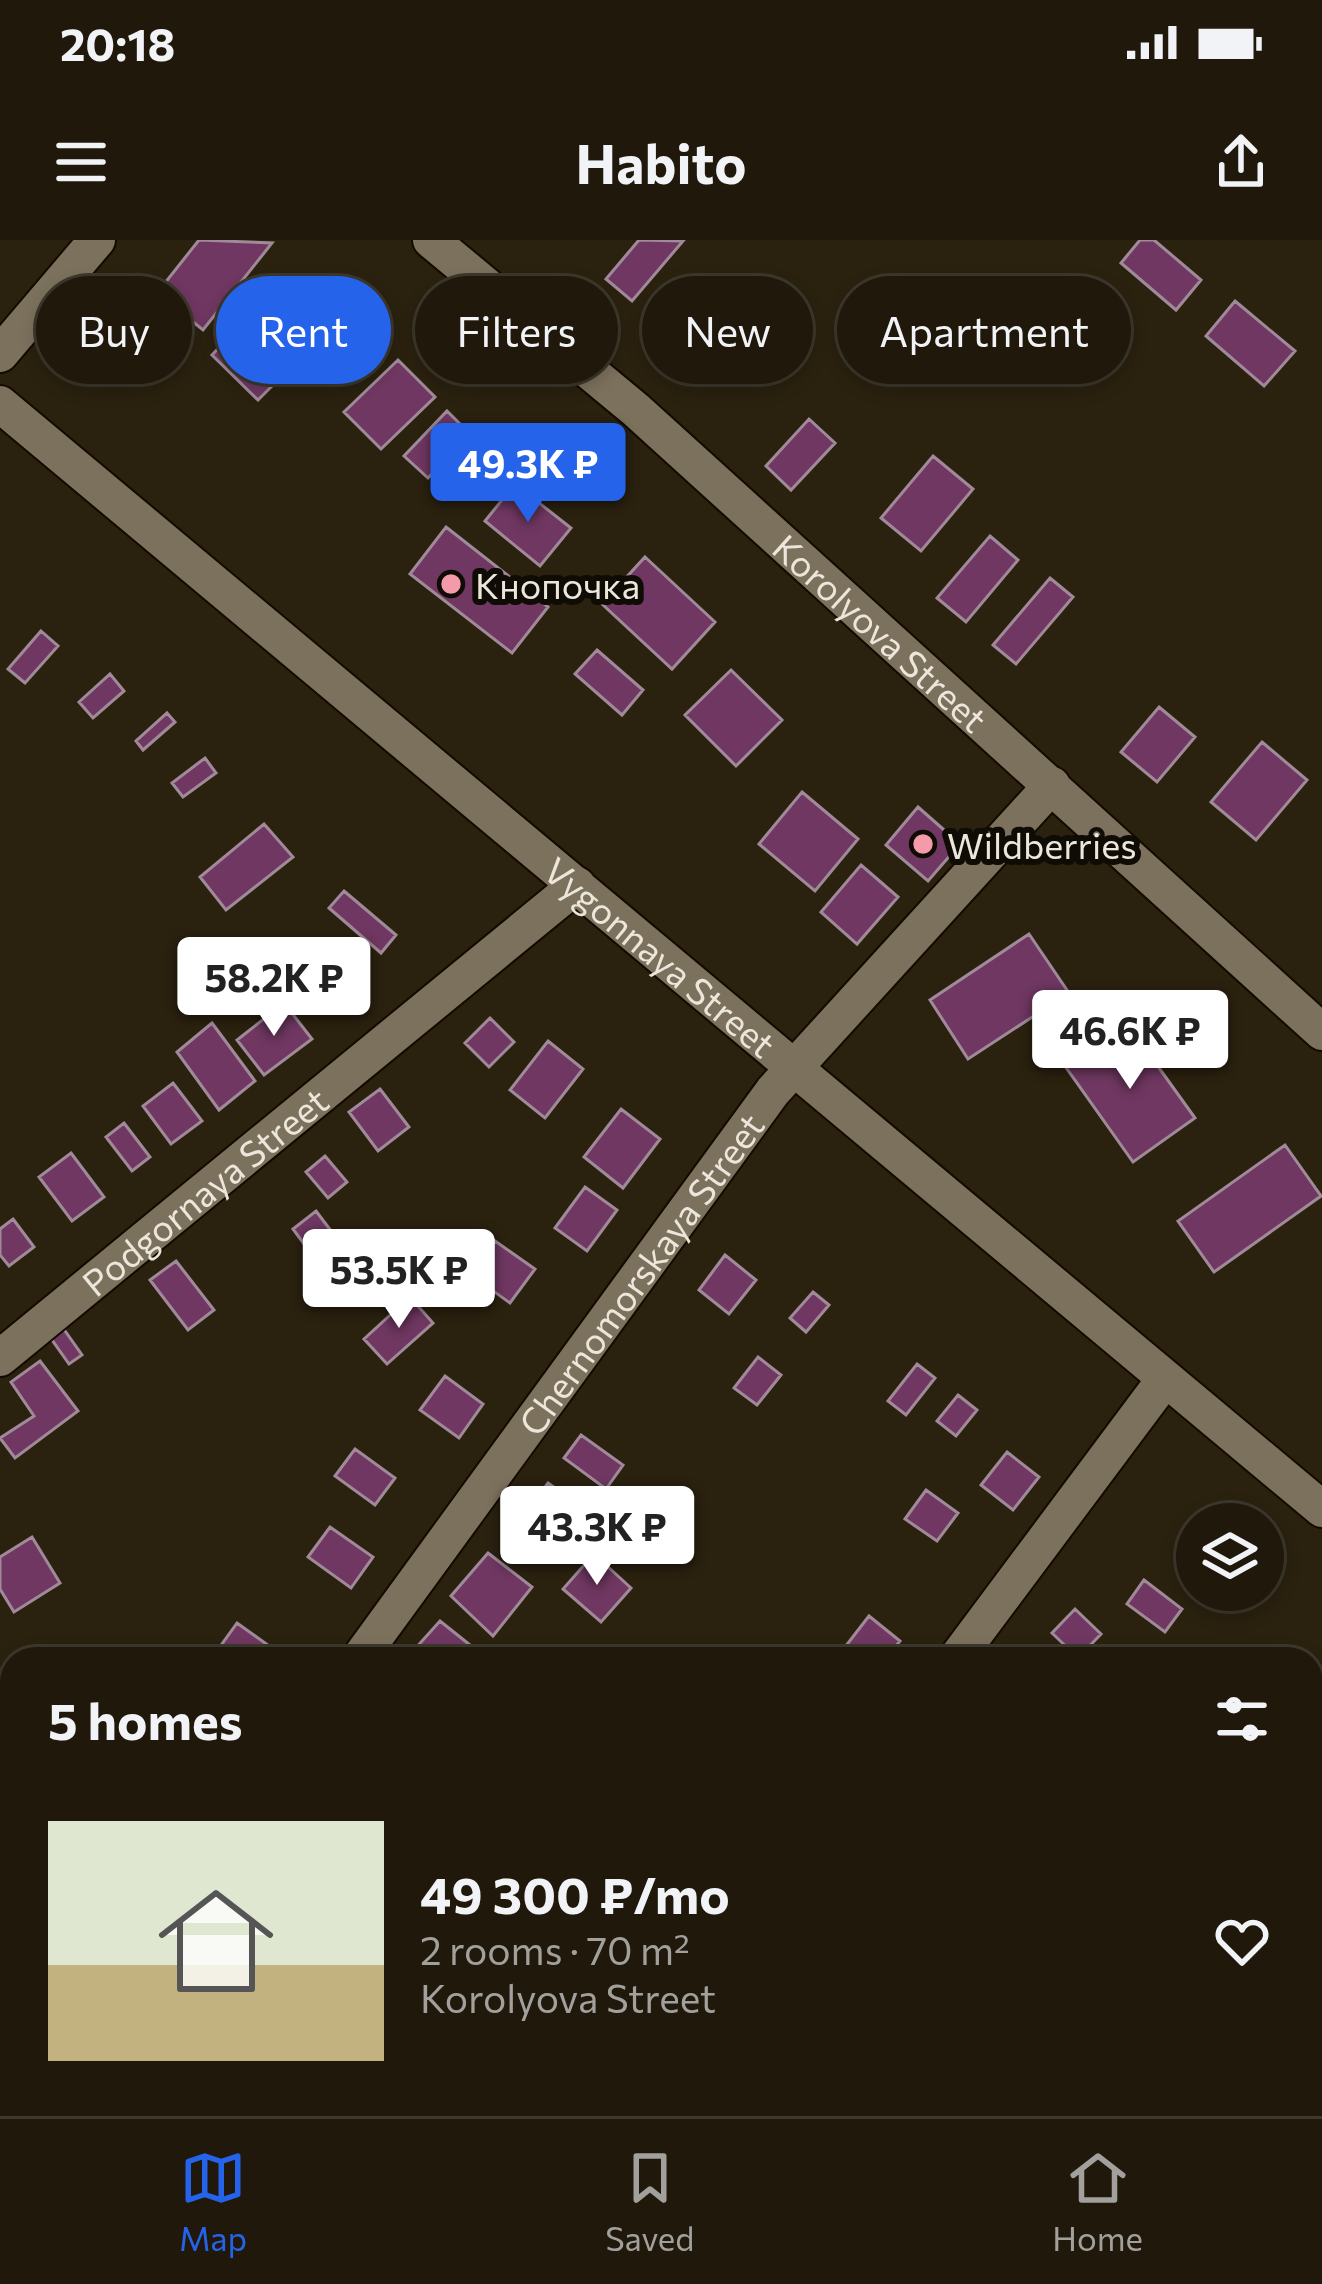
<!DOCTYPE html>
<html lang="en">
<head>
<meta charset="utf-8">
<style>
	body { margin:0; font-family:Commissioner,sans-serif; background:#282214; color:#f1f3f6; height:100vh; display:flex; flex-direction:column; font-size:45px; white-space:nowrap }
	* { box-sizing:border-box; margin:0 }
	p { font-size:39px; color:#a2a09d }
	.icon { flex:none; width:66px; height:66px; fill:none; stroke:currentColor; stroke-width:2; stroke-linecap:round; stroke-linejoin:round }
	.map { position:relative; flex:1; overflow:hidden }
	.drawer { position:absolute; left:0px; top:1407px; width:1323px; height:471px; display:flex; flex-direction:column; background:#20190b; border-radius:36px 36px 0 0; box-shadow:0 6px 18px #0003,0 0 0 3px #3d382c }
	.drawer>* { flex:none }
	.banner { position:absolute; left:36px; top:36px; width:1251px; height:108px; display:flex; gap:24px }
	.buttons { position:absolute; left:1176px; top:1263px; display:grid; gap:24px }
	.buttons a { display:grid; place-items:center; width:108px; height:108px; border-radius:50%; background:#20190b; box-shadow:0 6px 18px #0003,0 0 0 3px #3d382c; font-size:60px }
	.price { position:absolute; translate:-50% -102px; padding:0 27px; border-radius:12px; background:#fff; color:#222; font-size:39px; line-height:78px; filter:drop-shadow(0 3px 6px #0008) }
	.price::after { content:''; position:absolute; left:50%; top:72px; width:36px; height:27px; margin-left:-18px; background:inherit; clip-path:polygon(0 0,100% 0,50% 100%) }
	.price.selected { background:#2563eb; color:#fff }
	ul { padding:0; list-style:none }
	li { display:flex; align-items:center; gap:36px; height:300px; padding:0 48px }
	li span { display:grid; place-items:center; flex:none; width:336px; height:240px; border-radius:0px; color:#555 }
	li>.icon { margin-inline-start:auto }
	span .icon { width:144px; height:144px; fill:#fffc; stroke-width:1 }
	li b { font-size:51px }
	h2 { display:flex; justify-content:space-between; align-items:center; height:144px; padding:0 48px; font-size:51px }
	.tag { padding:0 42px; border-radius:54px; background:#20190b; box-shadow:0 6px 18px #0003,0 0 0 3px #3d382c; font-size:42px; line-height:108px }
	.tag.selected { background:#2563eb; color:#fff }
	.status { display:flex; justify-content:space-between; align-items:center; height:84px; padding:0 60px; background:#20190b; direction:ltr }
	.status svg { height:33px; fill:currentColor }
	header { display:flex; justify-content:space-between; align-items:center; height:156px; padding:0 48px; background:#20190b; font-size:54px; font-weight:700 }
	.tabs { display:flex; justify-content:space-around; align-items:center; height:168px; border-top:3px solid #3d382c; background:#20190b; font-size:33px; color:#a2a09d }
	.tabs a { display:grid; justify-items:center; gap:6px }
	.tabs .selected { color:#2563eb }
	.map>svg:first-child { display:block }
	.building { fill:#6f3761; stroke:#a08a99; stroke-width:3 }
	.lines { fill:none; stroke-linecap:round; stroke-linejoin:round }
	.minor-casing { stroke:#130a00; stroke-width:40 }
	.minor { stroke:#7c715d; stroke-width:36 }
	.poi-dot { fill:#f39aab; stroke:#0f0b05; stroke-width:4.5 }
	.labels { text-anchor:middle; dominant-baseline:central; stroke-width:12; stroke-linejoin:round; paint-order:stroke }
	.poi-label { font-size:36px; fill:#ece6db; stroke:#0f0b05; text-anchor:start }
	.street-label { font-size:36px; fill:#ece6db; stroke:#0f0b05 }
</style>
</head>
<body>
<div class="status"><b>20:18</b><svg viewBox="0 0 49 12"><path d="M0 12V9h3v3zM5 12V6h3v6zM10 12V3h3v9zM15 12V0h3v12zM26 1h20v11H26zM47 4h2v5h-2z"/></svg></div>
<header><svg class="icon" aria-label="menu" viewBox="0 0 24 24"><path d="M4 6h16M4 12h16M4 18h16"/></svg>Habito<svg class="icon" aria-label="share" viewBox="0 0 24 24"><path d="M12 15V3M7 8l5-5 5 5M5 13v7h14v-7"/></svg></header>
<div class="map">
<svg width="1322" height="1876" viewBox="0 0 1322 1876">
	<rect width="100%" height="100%" fill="#2a210f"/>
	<path class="building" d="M199,0L272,3L203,90L157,53Z
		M639,0L683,1L632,61L606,39Z
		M1140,0H1154L1201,40L1176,70L1121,23Z
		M1235,61L1295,111L1264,146L1206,96Z
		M232,94L279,139L258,160L212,115Z
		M398,120L435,157L381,209L344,172Z
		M447,171L470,194L428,238L404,216Z
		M809,179L835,203L791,250L766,226Z
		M933,216L973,249L921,311L881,278Z
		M515,244L571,288L540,326L485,281Z
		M446,287L548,367L512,413L410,334Z
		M990,296L1018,320L966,382L937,358Z
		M645,317L715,382L672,429L602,364Z
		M1050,338L1073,357L1016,424L993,405Z
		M41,391L58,406L25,443L8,429Z
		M597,410L643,450L622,475L575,434Z
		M731,430L782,480L736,526L685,475Z
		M110,434L124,451L93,478L79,462Z
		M1159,467L1195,497L1157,542L1121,512Z
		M167,473L175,482L143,510L136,501Z
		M1262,502L1307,540L1256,600L1211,562Z
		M205,518L216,533L183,557L172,543Z
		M802,552L858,599L815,651L759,604Z
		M918,567L960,604L928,641L886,605Z
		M264,584L293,617L226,670L200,637Z
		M861,625L898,657L857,704L821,672Z
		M344,651L396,695L381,713L329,668Z
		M1029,694L1069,753L968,819L930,760Z
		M284,763L312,799L264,835L237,800Z
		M490,778L514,802L489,827L465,803Z
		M1126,782L1195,878L1133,922L1065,826Z
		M212,783L255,841L219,870L177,812Z
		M548,801L583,829L545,878L510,850Z
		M173,843L202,881L171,904L143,866Z
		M380,849L409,887L378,911L349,872Z
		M621,869L660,899L623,948L584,917Z
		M124,883L150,917L132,931L106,897Z
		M1285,905L1321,956L1214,1032L1178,981Z
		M71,913L104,957L72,981L39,937Z
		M325,916L347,942L328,958L306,932Z
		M585,947L617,970L587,1011L555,988Z
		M316,971L350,1016L326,1034L293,989Z
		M13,979L34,1007L9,1026L0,1015V989Z
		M495,1001L535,1029L510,1063L471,1035Z
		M725,1015L756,1040L729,1074L699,1050Z
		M176,1021L214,1070L188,1090L150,1040Z
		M813,1052L829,1065L806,1092L790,1078Z
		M410,1057L433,1083L387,1124L364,1099Z
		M63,1088L82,1115L69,1124L50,1097Z
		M758,1117L781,1135L757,1165L734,1148Z
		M40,1121L78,1171L15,1218L0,1198L34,1176L11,1142Z
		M917,1124L935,1138L906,1175L888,1161Z
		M445,1136L483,1164L459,1198L420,1170Z
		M958,1155L977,1170L956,1196L937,1181Z
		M581,1195L623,1225L606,1249L564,1218Z
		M355,1209L395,1238L375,1265L335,1236Z
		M1007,1212L1039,1237L1013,1270L981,1245Z
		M548,1243L586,1270L567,1298L528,1270Z
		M926,1250L958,1273L937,1301L905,1279Z
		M330,1287L373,1317L351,1348L308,1317Z
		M32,1297L60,1343L14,1372L0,1349V1317Z
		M488,1313L532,1347L493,1396L451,1356Z
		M594,1314L631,1348L601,1382L563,1349Z
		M1144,1340L1182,1369L1165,1392L1127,1364Z
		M1075,1369L1101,1394L1078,1418L1052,1393Z
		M869,1376L900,1401L885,1419H843L838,1416Z
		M440,1381L475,1409L466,1419H423L413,1411Z
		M237,1383L272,1408L263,1419H242L222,1404Z
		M0,1728L12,1737V1773L0,1790Z
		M83,1866H127L133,1876H89Z"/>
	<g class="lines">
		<defs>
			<g id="minor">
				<path id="s1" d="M431,0L636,170L1322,792"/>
				<path d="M0,114L97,0"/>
				<path id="s2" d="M0,164L1322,1269"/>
				<path id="s3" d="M0,1118L577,645"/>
				<path id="s4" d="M359,1419L773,851L1052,545"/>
				<path d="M956,1419L1165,1139"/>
				<path d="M26,1876L33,1866"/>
				<path d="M616,1876L623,1866"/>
			</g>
		</defs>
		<use href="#minor" class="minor-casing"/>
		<use href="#minor" class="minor"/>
	</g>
	<g class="poi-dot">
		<circle cx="451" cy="344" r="12"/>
		<circle cx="923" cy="604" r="12"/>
	</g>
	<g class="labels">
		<g class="poi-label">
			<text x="475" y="344">Кнопочка</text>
			<text x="947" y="604">Wildberries</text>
		</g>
		<g class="street-label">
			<text stroke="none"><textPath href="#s1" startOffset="597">Korolyova Street</textPath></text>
			<text stroke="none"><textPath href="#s2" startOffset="861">Vygonnaya Street</textPath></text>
			<text stroke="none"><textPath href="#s3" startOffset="264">Podgornaya Street</textPath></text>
			<text stroke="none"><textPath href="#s4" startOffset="477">Chernomorskaya Street</textPath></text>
		</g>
	</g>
</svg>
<div class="buttons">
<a><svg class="icon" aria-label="layers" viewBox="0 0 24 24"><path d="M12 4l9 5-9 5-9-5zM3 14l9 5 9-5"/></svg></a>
</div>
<b class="price selected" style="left:528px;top:285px">49.3K ₽</b>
<b class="price" style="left:274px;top:799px">58.2K ₽</b>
<b class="price" style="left:1130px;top:852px">46.6K ₽</b>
<b class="price" style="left:399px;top:1091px">53.5K ₽</b>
<b class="price" style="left:597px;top:1348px">43.3K ₽</b>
<div class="banner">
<a class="tag">Buy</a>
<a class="tag selected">Rent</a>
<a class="tag">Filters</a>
<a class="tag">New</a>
<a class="tag">Apartment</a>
</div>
<section class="drawer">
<h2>5 homes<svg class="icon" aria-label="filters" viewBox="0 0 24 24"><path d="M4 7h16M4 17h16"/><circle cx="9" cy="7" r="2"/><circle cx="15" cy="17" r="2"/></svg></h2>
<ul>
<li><span style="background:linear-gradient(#dfe7d0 60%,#c2b280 0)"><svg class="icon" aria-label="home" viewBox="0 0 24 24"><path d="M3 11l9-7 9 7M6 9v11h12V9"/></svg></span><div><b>49 300 ₽/mo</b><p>2 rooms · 70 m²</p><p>Korolyova Street</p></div><svg class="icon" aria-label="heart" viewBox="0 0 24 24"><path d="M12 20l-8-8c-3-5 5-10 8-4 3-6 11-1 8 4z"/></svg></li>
</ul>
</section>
</div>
<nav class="tabs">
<a class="selected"><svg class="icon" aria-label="map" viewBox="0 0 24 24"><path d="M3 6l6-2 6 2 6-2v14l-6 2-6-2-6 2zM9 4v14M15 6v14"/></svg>Map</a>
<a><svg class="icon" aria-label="saved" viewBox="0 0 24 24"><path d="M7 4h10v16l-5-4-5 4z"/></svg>Saved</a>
<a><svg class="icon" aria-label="home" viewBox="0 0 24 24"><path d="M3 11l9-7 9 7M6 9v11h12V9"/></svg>Home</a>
</nav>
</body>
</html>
